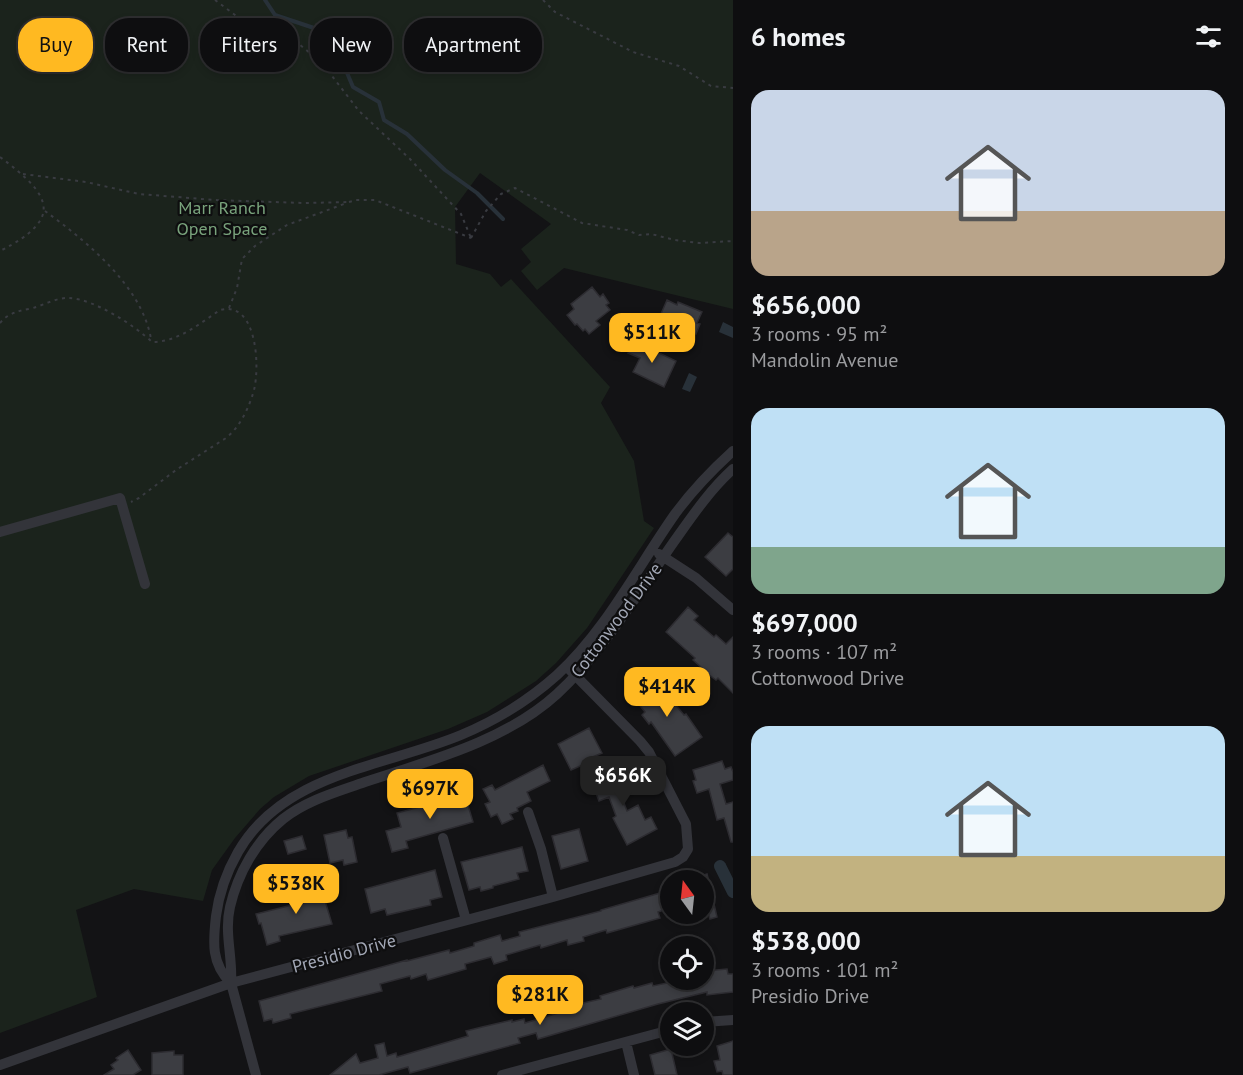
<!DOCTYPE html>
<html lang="en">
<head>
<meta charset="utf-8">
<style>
	body { margin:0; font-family:"PT Sans",sans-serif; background:#1c1c1e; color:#f1f3f6; height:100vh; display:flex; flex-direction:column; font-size:22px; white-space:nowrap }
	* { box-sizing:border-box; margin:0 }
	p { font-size:20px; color:#9b9c9f }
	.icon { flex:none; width:33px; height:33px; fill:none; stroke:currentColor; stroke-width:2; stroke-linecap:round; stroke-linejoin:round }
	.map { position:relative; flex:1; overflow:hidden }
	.panel { display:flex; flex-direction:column; background:#0e0e10; width:510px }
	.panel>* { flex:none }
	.top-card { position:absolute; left:18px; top:18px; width:570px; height:54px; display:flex; gap:12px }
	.needle { width:39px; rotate:345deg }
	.controls { position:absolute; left:660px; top:870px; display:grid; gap:12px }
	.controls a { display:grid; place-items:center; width:54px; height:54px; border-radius:50%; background:#0e0e10; box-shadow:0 3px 9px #0003,0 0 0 2px #2e2e30; font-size:30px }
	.price { position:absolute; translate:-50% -51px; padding:0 14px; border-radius:12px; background:#ffb921; color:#111; font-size:20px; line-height:39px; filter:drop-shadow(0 2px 3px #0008) }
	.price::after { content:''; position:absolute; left:50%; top:36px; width:18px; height:14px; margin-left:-9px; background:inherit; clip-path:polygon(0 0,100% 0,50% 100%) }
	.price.active { background:#222; color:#fff }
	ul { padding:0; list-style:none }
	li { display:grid; align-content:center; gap:12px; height:318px; padding:0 18px }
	li span { display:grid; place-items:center; height:186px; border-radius:18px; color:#555 }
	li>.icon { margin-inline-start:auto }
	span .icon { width:108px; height:108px; fill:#fffc; stroke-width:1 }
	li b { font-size:26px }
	h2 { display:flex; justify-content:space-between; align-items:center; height:72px; padding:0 18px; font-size:26px }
	.pill { padding:0 21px; border-radius:24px; background:#0e0e10; box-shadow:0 3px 9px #0003,0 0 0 2px #2e2e30; font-size:21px; line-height:54px }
	.pill.active { background:#ffb921; color:#111 }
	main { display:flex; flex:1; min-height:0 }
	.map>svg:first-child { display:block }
	.green { fill:#1b231c }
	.water { fill:#283139 }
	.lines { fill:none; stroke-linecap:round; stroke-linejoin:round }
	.stream { stroke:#283139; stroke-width:4 }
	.canal { stroke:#283139; stroke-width:12 }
	.building { fill:#3c3d42; stroke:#2d2c31; stroke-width:1.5 }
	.path { stroke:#393b41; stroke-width:2; stroke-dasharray:3 4.5; stroke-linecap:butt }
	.minor { stroke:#33343a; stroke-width:10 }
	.labels { text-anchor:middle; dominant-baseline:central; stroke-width:4.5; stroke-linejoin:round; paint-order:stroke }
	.park-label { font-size:18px; fill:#79a37c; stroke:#0e0e0f }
	.street-label { font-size:18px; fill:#a3a8b6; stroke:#0e0e0f }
</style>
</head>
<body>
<main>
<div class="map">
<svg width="733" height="1075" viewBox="0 0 733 1075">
	<rect width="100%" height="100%" fill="#131315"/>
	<path class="green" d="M0,0H733V309L564,268L537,290L521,271L531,262L521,249L551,224L480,173L455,207L456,264L490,274L501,287L511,279L610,387L601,403L634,461L644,521L654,528L587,628L556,663L536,681L487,712L448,729L309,776L274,797L260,809L235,838L212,870L203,901L134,889L76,910L97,997L0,1033Z"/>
	<path class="water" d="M723,322L733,327V338L719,332Z
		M689,373L697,377L690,392L682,389Z"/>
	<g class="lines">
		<path class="stream" d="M265,0L275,15L314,28L334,42L353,87L379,102L384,120L407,134L445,170L477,193L503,219"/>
		<path class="canal" d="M720,866L733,892"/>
	</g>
	<path class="building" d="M592,287L600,297L603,294L609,303L606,305L610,310L596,321L600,325L589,334L585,329L583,331L577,324L575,325L567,315L574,309L571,304Z
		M667,300L677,305L678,302L702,312L697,323L700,324L696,334L692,332L690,337L674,330L671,335L658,329L660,324L657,323Z
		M634,341L676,361L664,387L633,372L640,358L628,353Z
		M728,533L733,537V569L726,576L705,557Z
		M688,607L698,616L694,620L714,637L716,635L726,644L733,637V693L718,678L716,680L709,675L704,680L697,673L702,668L693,660L695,658L666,632Z
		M655,680L684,715L686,714L702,737L675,756L651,722L649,724L642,715L645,712L633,697Z
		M589,728L602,753L583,761L585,764L571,770L558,744Z
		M722,761L725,769L731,767L733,772V780L720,784L726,804L733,802V842H731L724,818L717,820L709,789L697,793L693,781L696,780L693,770Z
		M543,765L550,781L527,792L531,801L517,808L518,811L510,814L513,819L502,824L497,814L491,817L485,804L490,802L483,789L492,785L495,790Z
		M617,770L620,778L627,775L631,785L619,790L627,811L638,805L645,820L651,817L657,829L627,845L613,818L616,816L609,797L599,801L591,780Z
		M464,792L473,822L406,841L408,848L392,852L386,831L401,827L397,813L435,803L434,801Z
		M579,829L588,861L561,869L552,836Z
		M346,830L348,838L352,837L357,862L344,865L343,860L330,863L324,835Z
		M302,836L306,849L288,854L284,841Z
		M522,847L528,871L517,873L519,879L493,886V888L481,891L480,887L469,890L461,862Z
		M435,870L442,897L430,900L431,905L387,915L385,909L371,913L365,889Z
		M707,874L717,917L710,919L705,902L704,903V875Z
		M320,884L332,924L279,936L280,941L267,945L261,923L259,924L256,914L296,904L294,899L298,898L296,891Z
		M667,891L670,908L658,912L660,918L607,933L606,930L583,937L584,941L568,945L567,940L541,948L540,945L506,955L507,960L494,964L491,957L465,964L466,969L428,980L426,974L411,979L410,976L380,984L382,991L290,1014L291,1018L273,1023L272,1019L264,1021L259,1001L407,960V961L449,950L450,953L474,946V943L500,935L502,941L520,936L519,932L601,911V910Z
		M727,969L728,974H733V992L707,995V992L658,1004L538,1039L536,1033L518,1038L520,1043L410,1073L408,1067L379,1075H330L356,1054L360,1063L378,1058L375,1045L384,1043L387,1056L396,1053L397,1057L468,1036L466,1031L482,1027L512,1020V1022L524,1019L525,1023L575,1008L574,1005L601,999L600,996L633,986L634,988L652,983L653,986L681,980H706L705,971Z
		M733,1041V1075H723L722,1071L717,1072L714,1061L720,1060L717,1046Z
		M671,1049L677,1075H655L650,1055Z
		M128,1050L141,1070L133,1075H104L114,1069L111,1065L118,1060L116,1058Z
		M174,1051V1055H183V1075H152V1053Z"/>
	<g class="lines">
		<path class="path" d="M215,0L243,21L299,44L322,63L359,111L410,159L461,214L471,238
			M543,0L555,12L633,52L679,66L711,86L733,88
			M0,157C51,195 65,218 0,251
			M23,174L86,182L139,194L215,200L304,203L350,202
			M349,202L356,200H375L471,238
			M45,211C86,241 142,286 151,339
			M471,238L486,211L501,194L515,188L582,223L627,230L639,235L651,234L675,240L699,243L733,241
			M229,308L237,288L242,259L255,246L287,225L344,204
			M0,323C9,312 20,311 33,308C44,305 58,297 69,298C94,299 134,325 152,342C178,342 199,324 220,310C257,300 260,366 254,390C249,408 240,427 226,438L176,470L139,498L131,502"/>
		<path class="minor" d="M0,532L120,498L145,584
			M659,554L696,578L733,610
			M528,812L541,849L553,897
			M443,838L466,920
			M231,983C211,964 213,942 216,916C219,893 226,873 238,852C283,773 384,767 461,735C497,720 528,701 557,675C606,630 637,568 675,514C692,491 712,470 733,451
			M704,1022L733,1020
			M626,1042L634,1075
			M0,1065L231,983L553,897L675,862L683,857L688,849L686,824L649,752L640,741L566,666
			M256,1075L231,983C233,958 224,933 230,907C238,873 256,841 283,819C307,800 337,792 365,782C429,761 506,741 557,694C606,649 640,589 678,536C695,512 711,489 733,469
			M502,1075L670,1030"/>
	</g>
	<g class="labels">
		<g class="park-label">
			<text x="222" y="207">Marr Ranch<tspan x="222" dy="21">Open Space</tspan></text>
		</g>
		<g class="street-label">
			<text transform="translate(616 620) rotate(-53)">Cottonwood Drive</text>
			<text transform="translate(344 953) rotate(-15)">Presidio Drive</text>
		</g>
	</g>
</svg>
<div class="controls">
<a><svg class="needle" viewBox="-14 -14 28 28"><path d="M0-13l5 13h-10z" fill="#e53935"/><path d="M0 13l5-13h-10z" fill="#9b9c9f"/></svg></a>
<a><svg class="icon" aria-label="locate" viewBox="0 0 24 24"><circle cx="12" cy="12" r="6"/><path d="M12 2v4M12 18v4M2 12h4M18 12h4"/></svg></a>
<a><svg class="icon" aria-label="layers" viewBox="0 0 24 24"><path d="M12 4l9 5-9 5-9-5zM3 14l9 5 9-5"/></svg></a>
</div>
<b class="price" style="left:652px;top:364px">$511K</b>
<b class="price" style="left:667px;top:718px">$414K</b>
<b class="price active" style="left:623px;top:807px">$656K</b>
<b class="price" style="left:430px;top:820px">$697K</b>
<b class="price" style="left:296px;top:915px">$538K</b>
<b class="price" style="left:540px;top:1026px">$281K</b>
<div class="top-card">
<a class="pill active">Buy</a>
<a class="pill">Rent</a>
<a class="pill">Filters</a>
<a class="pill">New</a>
<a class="pill">Apartment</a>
</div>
</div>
<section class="panel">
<h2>6 homes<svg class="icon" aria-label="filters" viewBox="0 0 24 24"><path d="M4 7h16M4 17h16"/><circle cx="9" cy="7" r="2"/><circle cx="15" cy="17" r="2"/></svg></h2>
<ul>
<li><span style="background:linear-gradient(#c9d6e8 65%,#b9a48a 0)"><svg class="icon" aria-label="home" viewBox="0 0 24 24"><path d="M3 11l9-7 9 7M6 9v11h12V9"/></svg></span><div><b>$656,000</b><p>3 rooms · 95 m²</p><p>Mandolin Avenue</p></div></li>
<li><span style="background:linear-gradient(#bfe0f5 75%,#7fa58c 0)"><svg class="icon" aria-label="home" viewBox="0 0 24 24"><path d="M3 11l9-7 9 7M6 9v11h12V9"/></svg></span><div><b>$697,000</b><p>3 rooms · 107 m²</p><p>Cottonwood Drive</p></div></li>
<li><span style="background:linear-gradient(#bfe0f5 70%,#c2b280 0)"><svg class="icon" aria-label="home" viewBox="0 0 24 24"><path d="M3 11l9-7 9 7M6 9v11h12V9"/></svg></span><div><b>$538,000</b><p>3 rooms · 101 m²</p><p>Presidio Drive</p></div></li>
</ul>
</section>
</main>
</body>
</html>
